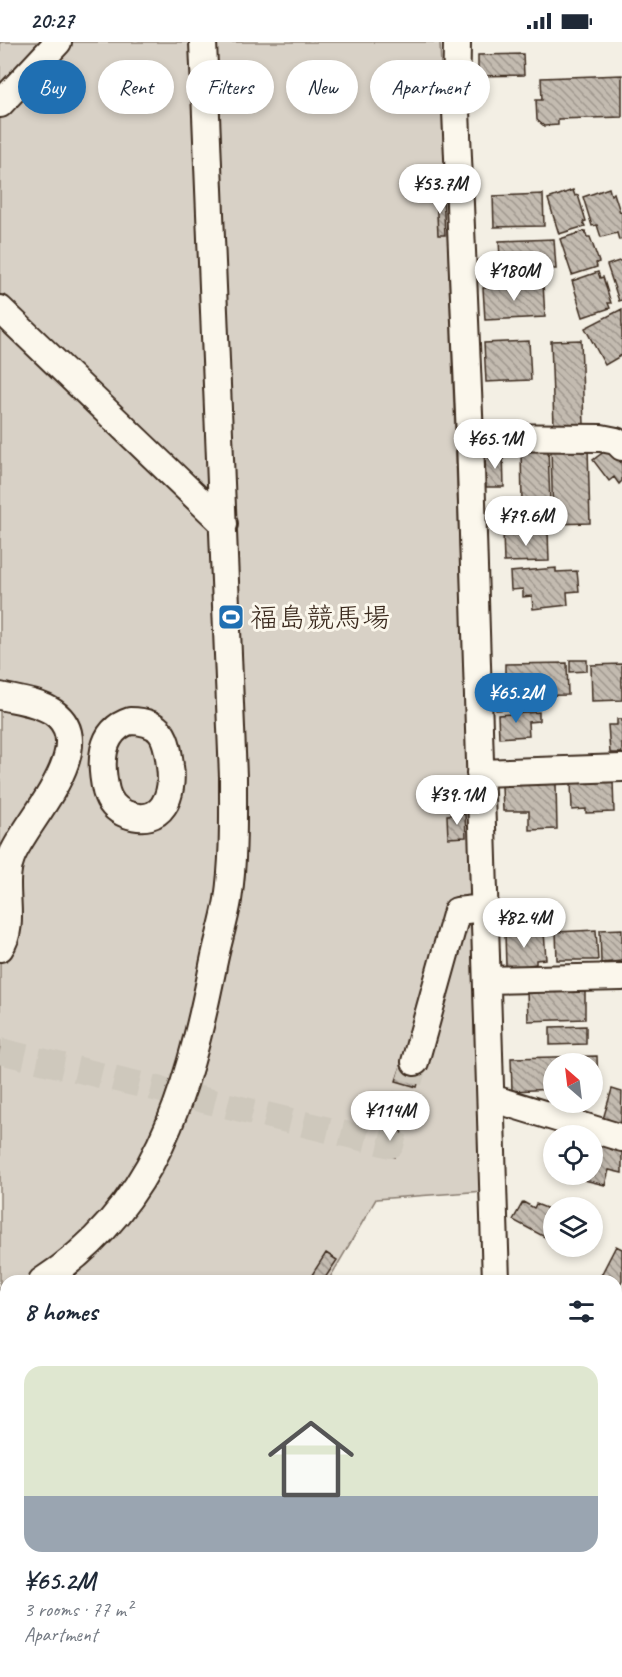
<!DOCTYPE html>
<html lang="en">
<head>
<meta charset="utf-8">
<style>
	body { margin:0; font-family:Caveat,"Klee One",sans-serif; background:#f2f2f3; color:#1f2937; height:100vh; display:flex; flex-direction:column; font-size:22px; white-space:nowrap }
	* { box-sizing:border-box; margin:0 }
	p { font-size:20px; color:#747a83 }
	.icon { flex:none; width:33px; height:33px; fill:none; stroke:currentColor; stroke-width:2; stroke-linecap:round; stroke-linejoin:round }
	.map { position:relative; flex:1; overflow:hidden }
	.details { position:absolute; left:0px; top:1233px; width:622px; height:402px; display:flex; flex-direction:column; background:#fff; border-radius:18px 18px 0 0; box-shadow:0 3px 9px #0003 }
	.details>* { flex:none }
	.guide { position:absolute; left:18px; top:18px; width:586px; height:54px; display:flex; gap:12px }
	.needle { width:39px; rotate:332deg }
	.controls { position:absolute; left:543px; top:1011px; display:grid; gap:12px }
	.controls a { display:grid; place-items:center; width:60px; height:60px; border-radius:50%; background:#fff; box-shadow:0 3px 9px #0003; font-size:30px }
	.price { position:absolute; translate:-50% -51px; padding:0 14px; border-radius:21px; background:#fff; color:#222; font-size:20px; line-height:39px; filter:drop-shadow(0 2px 3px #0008) }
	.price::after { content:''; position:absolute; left:50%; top:36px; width:18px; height:14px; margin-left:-9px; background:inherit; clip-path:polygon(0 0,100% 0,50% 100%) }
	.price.on { background:#1f6fb2; color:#fff }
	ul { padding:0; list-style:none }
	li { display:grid; align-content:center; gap:12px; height:318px; padding:0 24px }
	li+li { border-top:2px solid #e0e1e3 }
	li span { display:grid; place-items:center; height:186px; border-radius:18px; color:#555 }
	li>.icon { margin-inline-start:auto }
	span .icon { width:108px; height:108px; fill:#fffc; stroke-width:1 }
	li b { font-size:26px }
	h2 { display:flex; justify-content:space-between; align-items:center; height:72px; padding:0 24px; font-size:26px }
	.pill { padding:0 21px; border-radius:27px; background:#fff; box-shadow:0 3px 9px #0003; font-size:21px; line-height:54px }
	.pill.on { background:#1f6fb2; color:#fff }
	.status { display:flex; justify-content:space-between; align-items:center; height:42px; padding:0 30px; background:#fff; direction:ltr }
	.status svg { height:16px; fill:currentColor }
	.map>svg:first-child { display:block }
	.pitch { fill:#d8d1c6; stroke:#8a7e72; stroke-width:1.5 }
	.building { fill:url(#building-back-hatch); stroke:#3b2a1e; stroke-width:1.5 }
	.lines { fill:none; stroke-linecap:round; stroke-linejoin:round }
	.minor-tunnel { stroke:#cec8bc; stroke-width:26; stroke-dasharray:26 13; stroke-linecap:butt }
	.minor-casing { stroke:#3b2a1e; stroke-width:30 }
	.minor { stroke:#fbf7ec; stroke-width:26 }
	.labels { text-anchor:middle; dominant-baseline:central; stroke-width:6; stroke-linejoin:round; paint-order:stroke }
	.poi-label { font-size:28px; fill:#3b2a1e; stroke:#fbf7ec; text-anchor:start }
</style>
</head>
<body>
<div class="status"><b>20:27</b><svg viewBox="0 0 49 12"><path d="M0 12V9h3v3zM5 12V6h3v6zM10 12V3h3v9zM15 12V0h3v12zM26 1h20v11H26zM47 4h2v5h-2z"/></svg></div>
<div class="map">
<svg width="622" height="1635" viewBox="0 0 622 1635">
	<defs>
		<pattern id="building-back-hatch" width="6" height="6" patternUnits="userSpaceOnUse" patternTransform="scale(1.5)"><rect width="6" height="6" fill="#c3bbb0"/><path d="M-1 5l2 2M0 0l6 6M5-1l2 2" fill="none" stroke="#a0988f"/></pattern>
	</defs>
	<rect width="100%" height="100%" fill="#f3efe4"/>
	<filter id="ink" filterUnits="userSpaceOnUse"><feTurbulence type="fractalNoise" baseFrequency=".0167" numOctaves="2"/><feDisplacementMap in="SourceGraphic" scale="12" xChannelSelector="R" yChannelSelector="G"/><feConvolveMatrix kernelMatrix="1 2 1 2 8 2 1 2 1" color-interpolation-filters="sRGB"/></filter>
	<g filter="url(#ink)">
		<path class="pitch" d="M0,0H440L484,1149L376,1157L328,1239H6V1479L0,1480Z"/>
		<path class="building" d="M523,12L524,33L478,34V13Z
			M622,33V75L558,77V83L544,84L537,78L536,58H542L541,36Z
			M609,146L611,153L614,151L620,170L622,169V197L619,198L617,191L601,195L597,183L592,184L583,155Z
			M573,148L575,154L578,153L586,179L583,180L585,184L559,192L548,157Z
			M436,152H443L445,193H438Z
			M543,152L544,184L494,185L493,154Z
			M585,189L587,195H590L599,220L596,221L597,225L572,233L560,197Z
			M554,197L556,227H543L544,230L501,232L499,199Z
			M622,218V258L619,259L607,223Z
			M598,230L600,236L603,235L611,261H608L610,266L583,275L572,239Z
			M543,242L545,275L485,278L483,246Z
			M622,267V313L605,323L585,286Z
			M581,298L584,382L554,384L551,299Z
			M529,299L531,338L486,340L484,301Z
			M548,406L550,461L522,462L521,407Z
			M588,406L590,481L553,482L551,407Z
			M609,406L622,422V439L619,442L614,435L609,439L593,418Z
			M503,410L504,445H486L485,411Z
			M548,489L549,519L504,520L503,491Z
			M556,526V530L577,529L579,549L567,550L568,563L533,567L532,554L523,555V547L511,548L510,530Z
			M570,618H587V629L570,630Z
			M567,621L568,653L517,654V642L505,643V622Z
			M622,622V658L592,659L591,623Z
			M510,653L511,667L496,668L495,654Z
			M539,670V679L528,680L529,694L499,696L498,673Z
			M617,677H622V711H610L608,683H617Z
			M613,739L614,770L586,771V767L572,768L571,740Z
			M556,742L557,787L529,788V769H503L502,744Z
			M465,772L466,795L448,796L447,773Z
			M622,887V919L601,921L600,888Z
			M596,888L598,918H557L556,890Z
			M544,890L546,917L536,918V922L529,923V926L511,927L510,924H506L505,892Z
			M585,947V977L528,979L527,949Z
			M586,984V1002L550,1003V985Z
			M405,1012L425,1019L417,1045L396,1039Z
			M597,1014L598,1046H592V1022H554V1047L512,1049L511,1016Z
			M612,1047L622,1050L621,1083L603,1077Z
			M385,1085L402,1089L395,1115L379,1111Z
			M594,1099L622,1106V1131L609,1128L605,1143L584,1138L585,1132H592Z
			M523,1160L534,1166L536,1162L554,1169V1200L513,1178Z
			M616,1204L622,1207V1238L617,1249L616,1239H598Z
			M326,1211L337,1218L323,1239H308Z
			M616,1260L622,1263V1291L616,1302Z
			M622,1296V1320L616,1317V1306Z
			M311,1629H335L339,1635H300Z
			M411,1629H441L443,1635H413Z
			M463,1629H493L494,1635H464Z"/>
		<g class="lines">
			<path class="minor-tunnel" d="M0,1009L391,1103L415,1020"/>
			<defs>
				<path id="minor" d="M457,0L456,69L470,395L496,1239
					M0,62L58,0
					M0,267L224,482
					M470,395L601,396L616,399L622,405
					M0,654C17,658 38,660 53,670C102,705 24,780 11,816C0,846 17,882 0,906
					M130,679C163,679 167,696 170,724C174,752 163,786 126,772C116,768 109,760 106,749C100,722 99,689 130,679Z
					M480,731L622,726
					M487,938L622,935
					M415,1020L457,869L484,866
					M491,1056L622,1096
					M42,1239C155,1166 187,1053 212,929C216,905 224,882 228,858C234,817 233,776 233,735L203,0
					M0,1263L6,1260
					M616,1534H622
					M236,1635L247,1629"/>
			</defs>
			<use href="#minor" class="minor-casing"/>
			<use href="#minor" class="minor"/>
		</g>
	</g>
	<defs>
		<symbol id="stadium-square" viewBox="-11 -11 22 22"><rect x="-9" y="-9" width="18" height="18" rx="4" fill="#1f6fb2" stroke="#fbf7ec"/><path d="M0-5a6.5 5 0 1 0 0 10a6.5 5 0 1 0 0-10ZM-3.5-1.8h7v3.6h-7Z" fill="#fff"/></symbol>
	</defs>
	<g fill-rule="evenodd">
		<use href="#stadium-square" x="216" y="560" width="30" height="30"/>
	</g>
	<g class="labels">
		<g class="poi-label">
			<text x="250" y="575">福島競馬場</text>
		</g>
	</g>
</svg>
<div class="controls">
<a><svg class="needle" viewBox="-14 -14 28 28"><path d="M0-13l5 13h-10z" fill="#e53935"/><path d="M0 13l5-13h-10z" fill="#747a83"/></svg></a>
<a><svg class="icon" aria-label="locate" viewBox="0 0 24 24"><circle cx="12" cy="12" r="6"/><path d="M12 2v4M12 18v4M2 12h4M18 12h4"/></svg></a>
<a><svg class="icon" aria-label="layers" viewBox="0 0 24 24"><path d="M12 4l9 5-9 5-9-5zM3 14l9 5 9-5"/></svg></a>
</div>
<b class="price" style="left:440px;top:173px">¥53.7M</b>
<b class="price" style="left:514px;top:260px">¥180M</b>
<b class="price" style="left:495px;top:428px">¥65.1M</b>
<b class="price" style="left:526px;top:505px">¥79.6M</b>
<b class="price on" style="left:516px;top:682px">¥65.2M</b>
<b class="price" style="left:457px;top:784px">¥39.1M</b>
<b class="price" style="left:524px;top:907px">¥82.4M</b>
<b class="price" style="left:390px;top:1100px">¥114M</b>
<div class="guide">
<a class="pill on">Buy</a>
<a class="pill">Rent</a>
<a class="pill">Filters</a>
<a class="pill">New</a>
<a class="pill">Apartment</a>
</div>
<section class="details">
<h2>8 homes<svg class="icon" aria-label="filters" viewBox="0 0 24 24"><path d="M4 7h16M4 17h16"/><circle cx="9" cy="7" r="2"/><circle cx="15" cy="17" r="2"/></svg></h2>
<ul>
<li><span style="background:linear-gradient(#dfe7d0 70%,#9aa5b1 0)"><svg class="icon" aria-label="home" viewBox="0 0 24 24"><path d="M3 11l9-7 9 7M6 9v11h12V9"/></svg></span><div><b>¥65.2M</b><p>3 rooms · 77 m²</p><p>Apartment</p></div></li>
</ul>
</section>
</div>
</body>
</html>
